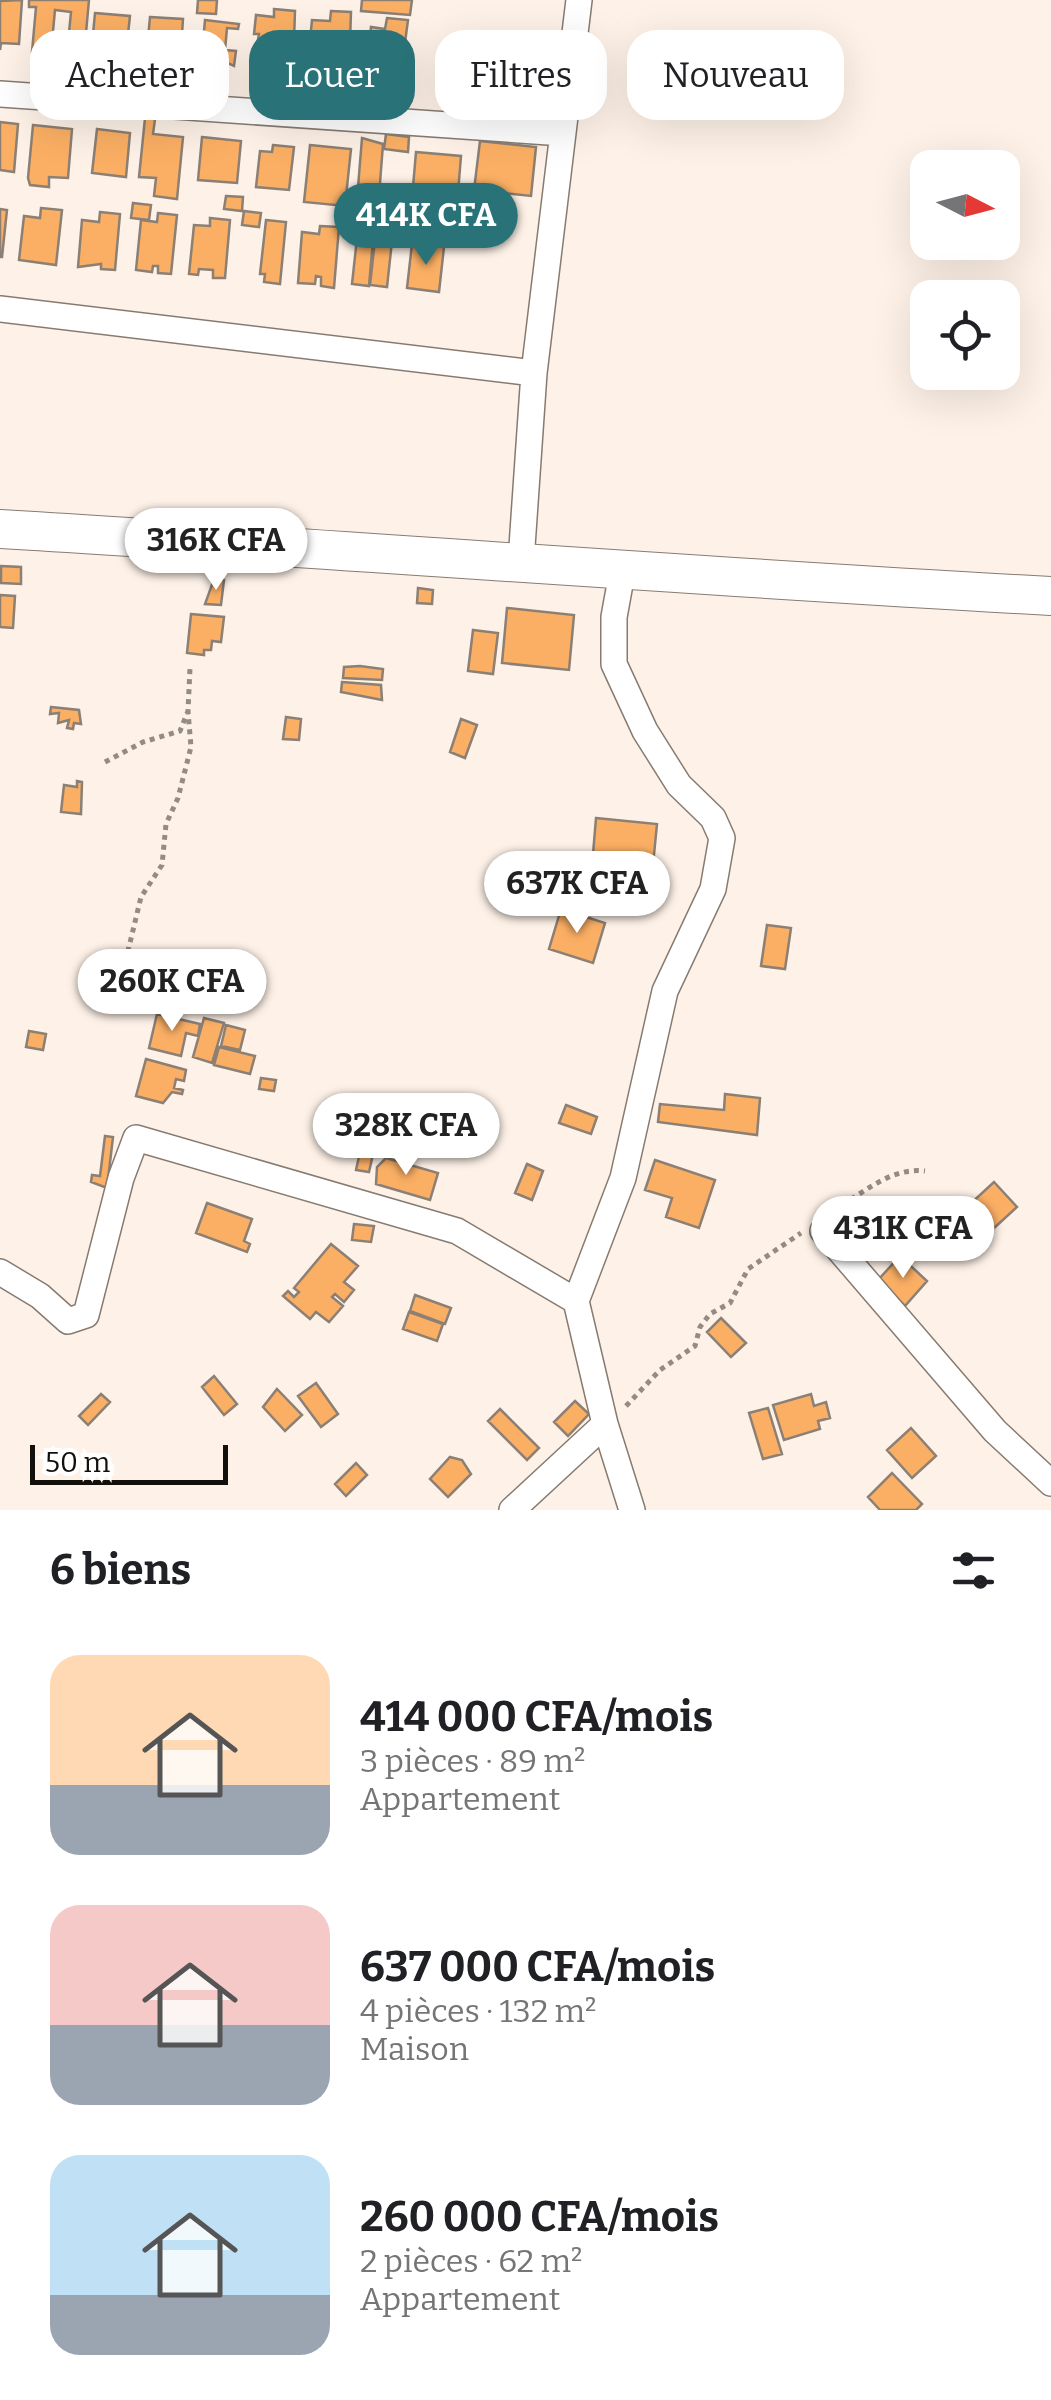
<!DOCTYPE html>
<html lang="fr">
<head>
<meta charset="utf-8">
<style>
	body { margin:0; font-family:Bitter,serif; background:#f6f6f6; color:#202124; height:100vh; display:flex; flex-direction:column; font-size:38px; white-space:nowrap }
	* { box-sizing:border-box; margin:0 }
	p { font-size:32px; color:#757577 }
	.icon { flex:none; width:55px; height:55px; fill:none; stroke:currentColor; stroke-width:2; stroke-linecap:round; stroke-linejoin:round }
	.map { position:relative; height:1510px; overflow:hidden }
	.side { display:flex; flex-direction:column; background:#fff; flex:1 }
	.side>* { flex:none }
	.top-card { position:absolute; left:30px; top:30px; width:992px; height:90px; display:flex; gap:20px }
	.needle { width:65px; rotate:96deg }
	.tools { position:absolute; left:910px; top:150px; display:grid; gap:20px }
	.tools a { display:grid; place-items:center; width:110px; height:110px; border-radius:20px; background:#fff; box-shadow:0 10px 40px #0002; font-size:50px }
	.scale { position:absolute; left:30px; bottom:25px; width:198px; box-sizing:border-box; padding-left:10px; border:5px solid #130f0b; border-top:0; font-size:28px; line-height:35px; white-space:nowrap; color:#130f0b; -webkit-text-stroke:8px #fff; paint-order:stroke }
	.price { position:absolute; translate:-50% -85px; padding:0 22px; border-radius:35px; background:#fff; color:#222; font-size:32px; line-height:65px; filter:drop-shadow(0 2px 5px #0008) }
	.price::after { content:''; position:absolute; left:50%; top:60px; width:30px; height:22px; margin-left:-15px; background:inherit; clip-path:polygon(0 0,100% 0,50% 100%) }
	.price.current { background:#297378; color:#fff }
	ul { padding:0; list-style:none }
	li { display:flex; align-items:center; gap:30px; height:250px; padding:0 50px }
	li span { display:grid; place-items:center; flex:none; width:280px; height:200px; border-radius:30px; color:#555 }
	li>.icon { margin-inline-start:auto }
	span .icon { width:120px; height:120px; fill:#fffc; stroke-width:1 }
	li b { font-size:42px }
	h2 { display:flex; justify-content:space-between; align-items:center; height:120px; padding:0 50px; font-size:42px }
	.tag { padding:0 35px; border-radius:30px; background:#fff; box-shadow:0 10px 40px #0002; font-size:35px; line-height:90px }
	.tag.current { background:#297378; color:#fff }
	.map>svg:first-child { display:block }
	.building { fill:#fbaf64; stroke:#8c7f74; stroke-width:2.5 }
	.lines { fill:none; stroke-linecap:round; stroke-linejoin:round }
	.street-casing { stroke:#877b70; stroke-width:28 }
	.secondary-casing { stroke:#877b70; stroke-width:40 }
	.path { stroke:#938b84; stroke-width:5; stroke-dasharray:5 5; stroke-linecap:butt }
	.street { stroke:#fff; stroke-width:25 }
	.secondary { stroke:#fff; stroke-width:38 }
</style>
</head>
<body>
<div class="map">
<svg width="1051" height="1510" viewBox="0 0 1051 1510">
	<rect width="100%" height="100%" fill="#fef2e8"/>
	<path class="building" d="M22,0L19,44L1,43L0,50V1Z
		M29,0H89L84,55L67,53L71,12L55,10L51,53L32,52L36,7H29Z
		M198,0H217L216,14L197,13Z
		M362,0H412L410,15L361,11Z
		M274,9L295,11L293,70L287,73L280,72L276,62L271,61V69L253,67L259,34H254L256,15L274,17Z
		M331,11L351,12L349,71L342,70L341,78L334,77V69L328,68L327,73L307,71L312,20L330,21Z
		M95,13L130,16L125,62L114,61L115,54L111,58L91,56Z
		M150,17L183,19L180,64L167,62L165,57L164,62L146,60Z
		M387,18L408,20L401,72L385,70V78L365,75L371,27L385,29Z
		M205,20L239,24L238,29L227,28L225,50L236,51L234,66L219,59V66L201,64Z
		M483,61L523,64L522,72L531,73L528,107L479,102Z
		M145,118L155,119L153,134L183,137L177,199L154,196L156,178L139,177Z
		M0,122L18,124L14,172L0,170Z
		M33,125L72,129L68,178L49,177V187L30,185L28,178Z
		M97,129L130,133L126,177L92,173Z
		M386,134L409,137L408,152L384,149Z
		M202,137L241,141L237,183L198,180Z
		M362,138L383,144L378,209L372,208L371,213L356,212Z
		M480,141L536,147L531,196L474,190Z
		M273,145L294,147L289,190L256,187L260,151L272,152Z
		M310,145L351,149L345,206L304,202Z
		M416,152L461,156L457,205H447L446,210L461,212L459,227L413,223V215L442,218V213L411,210Z
		M226,196L243,197L242,211L224,209Z
		M133,203L151,205L149,220L131,218Z
		M41,208L62,210L56,265L19,260L24,216L40,218Z
		M0,209L7,210L2,257H0Z
		M244,211L261,213L259,227L242,225Z
		M100,212L120,214L115,270L101,269V264L78,267L82,220L99,222Z
		M158,213L177,215L171,274L158,273V266H153L152,272L136,270L141,220L157,222Z
		M210,218L230,220L225,278H213V270L199,269L198,275L189,274L194,225L210,226Z
		M266,220L286,222L280,284L264,282L265,274H260Z
		M320,226L339,227L334,288L321,286V277L316,276L315,284L298,283L302,232L319,234Z
		M376,231L393,232L387,287L370,285Z
		M357,238L373,240L369,286L352,284Z
		M412,244L444,247L439,292L407,288Z
		M1,566L21,567V584L1,583Z
		M214,579L224,580L221,605L205,604Z
		M418,588L433,590L432,604L417,603Z
		M0,595L15,596L13,628L0,627Z
		M507,608L574,615L569,670L502,663Z
		M191,614L224,617L221,642L212,641L211,650H204V655L187,653Z
		M473,630L498,633L493,674L468,671Z
		M360,666L383,669L382,680L343,678L344,667Z
		M342,682L381,685L382,700L341,692Z
		M51,707L79,710L81,724L74,723L73,729L67,728L69,720L58,723L59,713L50,714Z
		M286,717L301,719L299,740L283,739Z
		M461,719L477,725L465,758L450,752Z
		M77,781L82,782L81,814L61,812L64,785L77,787Z
		M596,818L657,824L653,865L602,860V855L593,854Z
		M561,909L605,923L593,963L549,949Z
		M767,925L791,928L785,969L761,966Z
		M157,1014L200,1024L198,1036L186,1033L181,1056L149,1048Z
		M204,1018L224,1023L212,1063L193,1057Z
		M226,1025L245,1030L240,1050L221,1046Z
		M29,1031L46,1034L43,1050L26,1047Z
		M219,1047L255,1056L250,1074L214,1065Z
		M146,1059L186,1070L184,1081L176,1079L174,1088L183,1090L182,1094L172,1092L163,1103L136,1096Z
		M261,1078L276,1080L274,1091L259,1089Z
		M725,1094L760,1098L757,1135L658,1122L660,1104L724,1110Z
		M566,1105L597,1117L591,1134L559,1123Z
		M105,1136L113,1137L107,1188L91,1182L92,1175L100,1176Z
		M362,1143L375,1145L369,1172L356,1170Z
		M386,1158L438,1173L430,1200L376,1184L377,1167Z
		M655,1160L715,1180L699,1228L666,1217L672,1198L645,1190Z
		M527,1164L543,1171L532,1200L515,1193Z
		M994,1182L1017,1207L992,1230L969,1205Z
		M207,1203L252,1219L244,1241L250,1244L247,1252L196,1233Z
		M354,1224L374,1226L371,1242L352,1240Z
		M331,1244L358,1266L344,1282L354,1290L344,1302L335,1294L332,1297L343,1306L329,1322L316,1312L310,1319L283,1296L288,1291L294,1297L299,1292L294,1288Z
		M900,1256L927,1281L905,1306L878,1280Z
		M415,1295L451,1308L445,1324L410,1311Z
		M409,1312L443,1324L437,1341L403,1329Z
		M721,1318L746,1343L731,1357L707,1332Z
		M214,1376L237,1404L224,1415L202,1387Z
		M316,1383L338,1414L321,1427L298,1396Z
		M277,1389L302,1415L285,1431L263,1407Z
		M101,1394L110,1402L88,1425L79,1416Z
		M811,1394L814,1406L826,1402L830,1418L818,1421L820,1429L784,1440L773,1405Z
		M575,1401L589,1414L568,1436L554,1422Z
		M768,1408L782,1454L763,1459L749,1413Z
		M500,1409L539,1448L527,1460L488,1421Z
		M911,1428L936,1456L912,1478L887,1450Z
		M450,1457L462,1460L471,1474L448,1497L430,1479Z
		M356,1463L367,1475L346,1496L335,1484Z
		M892,1473L922,1504L916,1510H880L868,1497Z"/>
	<g class="lines">
		<defs>
			<path id="street" d="M0,94L563,133
				M0,309L534,373
				M521,561L534,373L579,0
				M622,573L614,617V664L645,731L679,785L713,818L722,838L713,889L665,991L623,1178L576,1301L605,1424L632,1510
				M823,1231L995,1431L1051,1483
				M0,1272L40,1296L68,1321L86,1315L121,1178L136,1138L457,1231L576,1301
				M512,1510L605,1424"/>
			<path id="secondary" d="M0,529C351,550 700,577 1051,596"/>
		</defs>
		<use href="#street" class="street-casing"/>
		<use href="#secondary" class="secondary-casing"/>
		<path class="path" d="M105,762L143,742L180,731L188,711L190,668
			M145,999L128,951L141,897L162,865L166,824L178,798L191,747L188,711
			M834,1210C864,1193 890,1167 925,1171
			M626,1406L660,1370L695,1346L700,1327L710,1314L730,1303L748,1269L801,1233"/>
		<use href="#street" class="street"/>
		<use href="#secondary" class="secondary"/>
	</g>
</svg>
<div class="tools">
<a><svg class="needle" viewBox="-14 -14 28 28"><path d="M0-13l5 13h-10z" fill="#e53935"/><path d="M0 13l5-13h-10z" fill="#757577"/></svg></a>
<a><svg class="icon" aria-label="locate" viewBox="0 0 24 24"><circle cx="12" cy="12" r="6"/><path d="M12 2v4M12 18v4M2 12h4M18 12h4"/></svg></a>
</div>
<div class="scale">50 m</div>
<b class="price current" style="left:426px;top:268px">414K CFA</b>
<b class="price" style="left:216px;top:593px">316K CFA</b>
<b class="price" style="left:577px;top:936px">637K CFA</b>
<b class="price" style="left:172px;top:1034px">260K CFA</b>
<b class="price" style="left:406px;top:1178px">328K CFA</b>
<b class="price" style="left:903px;top:1281px">431K CFA</b>
<div class="top-card">
<a class="tag">Acheter</a>
<a class="tag current">Louer</a>
<a class="tag">Filtres</a>
<a class="tag">Nouveau</a>
</div>
</div>
<section class="side">
<h2>6 biens<svg class="icon" aria-label="filters" viewBox="0 0 24 24"><path d="M4 7h16M4 17h16"/><circle cx="9" cy="7" r="2"/><circle cx="15" cy="17" r="2"/></svg></h2>
<ul>
<li><span style="background:linear-gradient(#ffd9b3 65%,#9aa5b1 0)"><svg class="icon" aria-label="home" viewBox="0 0 24 24"><path d="M3 11l9-7 9 7M6 9v11h12V9"/></svg></span><div><b>414 000 CFA/mois</b><p>3 pièces · 89 m²</p><p>Appartement</p></div></li>
<li><span style="background:linear-gradient(#f6c9c9 60%,#9aa5b1 0)"><svg class="icon" aria-label="home" viewBox="0 0 24 24"><path d="M3 11l9-7 9 7M6 9v11h12V9"/></svg></span><div><b>637 000 CFA/mois</b><p>4 pièces · 132 m²</p><p>Maison</p></div></li>
<li><span style="background:linear-gradient(#bfe0f5 70%,#9aa5b1 0)"><svg class="icon" aria-label="home" viewBox="0 0 24 24"><path d="M3 11l9-7 9 7M6 9v11h12V9"/></svg></span><div><b>260 000 CFA/mois</b><p>2 pièces · 62 m²</p><p>Appartement</p></div></li>
</ul>
</section>
</body>
</html>
